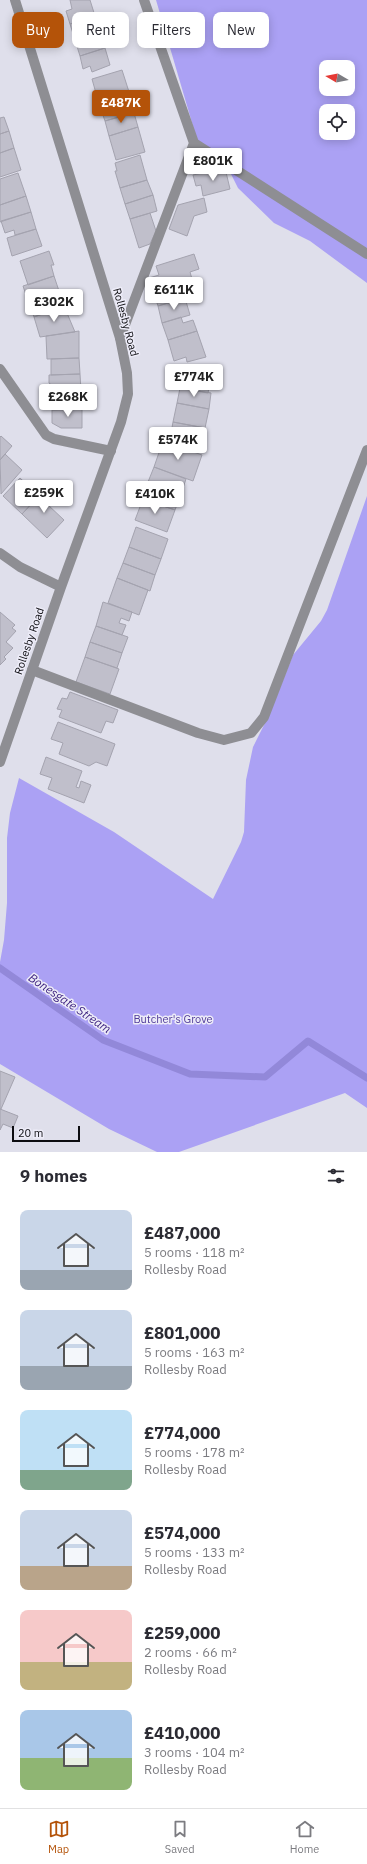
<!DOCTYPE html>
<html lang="en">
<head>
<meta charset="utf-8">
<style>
	body { margin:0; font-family:"IBM Plex Sans",sans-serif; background:#f2f2f3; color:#2b2b33; height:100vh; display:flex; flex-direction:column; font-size:15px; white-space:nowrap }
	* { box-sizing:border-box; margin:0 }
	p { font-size:13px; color:#7c7c81 }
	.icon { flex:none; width:22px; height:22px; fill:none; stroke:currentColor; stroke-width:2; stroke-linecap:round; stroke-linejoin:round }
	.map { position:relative; height:1152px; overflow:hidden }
	.drawer { display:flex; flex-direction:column; background:#fff; flex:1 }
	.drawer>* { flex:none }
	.banner { position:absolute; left:12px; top:12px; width:343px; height:36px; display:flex; gap:8px }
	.needle { width:26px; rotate:280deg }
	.fabs { position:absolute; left:319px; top:60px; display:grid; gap:8px }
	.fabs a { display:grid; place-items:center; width:36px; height:36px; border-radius:8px; background:#fff; box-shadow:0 2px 10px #0003; font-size:20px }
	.scale { position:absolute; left:12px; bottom:10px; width:68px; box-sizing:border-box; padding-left:4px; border:2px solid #0d0d11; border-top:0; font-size:11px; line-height:14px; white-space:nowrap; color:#0d0d11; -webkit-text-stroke:3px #edecf8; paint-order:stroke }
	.price { position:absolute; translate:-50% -34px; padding:0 9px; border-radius:4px; background:#fff; color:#222; font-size:13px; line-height:26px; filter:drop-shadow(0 1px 2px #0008) }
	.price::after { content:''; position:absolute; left:50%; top:24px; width:12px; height:9px; margin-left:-6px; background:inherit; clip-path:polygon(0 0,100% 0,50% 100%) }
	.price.on { background:#b45309; color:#fff }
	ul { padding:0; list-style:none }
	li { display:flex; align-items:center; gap:12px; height:100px; padding:0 20px }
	li span { display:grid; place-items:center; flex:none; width:112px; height:80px; border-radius:8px; color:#555 }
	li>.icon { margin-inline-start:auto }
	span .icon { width:48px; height:48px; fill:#fffc; stroke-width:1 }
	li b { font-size:17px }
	h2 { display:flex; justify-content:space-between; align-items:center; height:48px; padding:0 20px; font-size:17px }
	.tag { padding:0 14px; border-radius:8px; background:#fff; box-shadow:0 2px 10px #0003; font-size:14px; line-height:36px }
	.tag.on { background:#b45309; color:#fff }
	.tabs { display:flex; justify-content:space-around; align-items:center; height:56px; border-top:1px solid #e1e1e2; background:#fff; font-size:11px; color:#7c7c81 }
	.tabs a { display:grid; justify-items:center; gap:2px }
	.tabs .on { color:#b45309 }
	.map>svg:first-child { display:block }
	.forest { fill:#aba1f4; fill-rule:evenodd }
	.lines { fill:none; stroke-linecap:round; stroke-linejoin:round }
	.stream { stroke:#9288d9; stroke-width:7 }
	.building { fill:#c0bfcb; stroke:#a4a3af }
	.lane { stroke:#8e8e93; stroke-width:10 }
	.street { stroke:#8e8e93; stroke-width:10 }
	.labels { text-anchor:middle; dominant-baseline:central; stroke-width:3; stroke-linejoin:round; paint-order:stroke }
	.street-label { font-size:11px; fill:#0d0d11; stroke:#edecf8 }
	.park-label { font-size:11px; fill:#4f3a99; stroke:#edecf8 }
	.water-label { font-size:12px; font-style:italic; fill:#3a1f7e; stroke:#edecf8 }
</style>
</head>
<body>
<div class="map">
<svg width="367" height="1152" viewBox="0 0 367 1152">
	<rect width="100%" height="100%" fill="#dfdfeb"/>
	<path class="forest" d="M156,0H367V283L310,241L274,223L238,188L228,168L200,150ZM326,67H348V89H326ZM326,111H348V133H326Z
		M367,496V1108L345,1093L179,1152H157L109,1129L0,1064V962L4,940L7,903V838L10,813L19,778L114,832L213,899L241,842L244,832L246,780L253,747L270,713L293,655L321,621L327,610Z"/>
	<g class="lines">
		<path class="stream" d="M0,968L103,1040L190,1074L265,1077L308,1041L367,1078"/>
	</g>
	<path class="building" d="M70,0H90L95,16L70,24L66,11L72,9Z
		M95,16L100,32L75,40L70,24Z
		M100,32L105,48L80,56L75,40Z
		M105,48L110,65L92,72L90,66L83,69L80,56Z
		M122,70L130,95L99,104L92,79Z
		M136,93L142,110L105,121L99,104Z
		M134,113L138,127L109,136L105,121Z
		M4,117L9,131L0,134V118Z
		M138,127L145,152L116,160L109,136Z
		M9,131L14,148L0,153V134Z
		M14,148L21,170L0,177V153Z
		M140,155L147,180L120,188L115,171H117L115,163Z
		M225,168L230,189L203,196L201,185L196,186L193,175Z
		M18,173L26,196L0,205V179Z
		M147,180L153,195L125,204L120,188Z
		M153,195L157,211L130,219L125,204Z
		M26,196L31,212L0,222V205Z
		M204,198L207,212L194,216L187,236L169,229L178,205Z
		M31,212L36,229L15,235L14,230L5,233L1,221Z
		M150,213L156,231L150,244L139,248L130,219Z
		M36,229L42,246L12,256L7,238Z
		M49,251L54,265H51L54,276L28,285L20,261Z
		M194,254L199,269L190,272L192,279L153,291L149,278L159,275L156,266Z
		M54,276L59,291L28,301L23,286Z
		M183,282L188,297L158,306L153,291Z
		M59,291L64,306L34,317L28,301Z
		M185,298L190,315L162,323L158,306Z
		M64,306L75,332L40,337L34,317Z
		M181,317L183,323L193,320L197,331L168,340L162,323Z
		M79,331V358L47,359L46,336Z
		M197,331L206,357L187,362L186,357L174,361L168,340Z
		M79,358L80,374L51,375V359Z
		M183,370L202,374L201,379L210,381L208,393L180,388Z
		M80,374L81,391L59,392V387H54L49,383V375Z
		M180,388L211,393L209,409L177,403Z
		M81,391L82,409L52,410L51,393Z
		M177,403L209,409L205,428L173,422Z
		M82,409V428H61L52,423V410Z
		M173,422L205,428L202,441L189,439V442L170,439Z
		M1,436L12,446L0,460V437Z
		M163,441L202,455L193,481L154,467Z
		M5,454L22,470L1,494L0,460Z
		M154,467L186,479L181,494L148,482Z
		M20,478L39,496L22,514L3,496Z
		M148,482L181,494L175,510L143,499Z
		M46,488H51L55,491L54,497L47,504L64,520L47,538L22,514Z
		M143,499L175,510L167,532L135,520Z
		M136,527L168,539L161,559L129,547Z
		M129,547L161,559L155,575L123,563Z
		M123,563L155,575L150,591L117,578Z
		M117,578L148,590L139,615L108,603Z
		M103,602L132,612L129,621L121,618L119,623L126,625L122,635L96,626Z
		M0,612L15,625L12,628L16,631L6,642L13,648L4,657L6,659L0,665Z
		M96,626L128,637L122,653L90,642Z
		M90,642L122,653L117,668L85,657Z
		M85,657L119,669L110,694L76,682Z
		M70,692L118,710L113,723L106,721L101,733L59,717L62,710L57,709L62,698L67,699Z
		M58,722L115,744L107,766L96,762L89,766L59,754L63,743L51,739Z
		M46,757L82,771L76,787L79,788L81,781L91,785L84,803L48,789L52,778L40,774Z
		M0,1071L15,1077L1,1109H0Z
		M0,1109L18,1116L13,1128L3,1124L0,1130Z"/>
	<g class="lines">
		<path class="lane" d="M194,143L367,254
			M120,338L194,143L144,0
			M0,369L46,435L54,439L111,451
			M32,670L198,733L224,740L251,733L264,717L367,450"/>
		<path class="street" d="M0,553L20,567L61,587
			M0,762L61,587L121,422L128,394L127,373L120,338L15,0"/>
	</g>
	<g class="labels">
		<g class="street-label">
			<text transform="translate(126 322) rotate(75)">Rollesby Road</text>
			<text transform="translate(29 641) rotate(-71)">Rollesby Road</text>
		</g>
		<g class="park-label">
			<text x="173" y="1019">Butcher's Grove</text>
		</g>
		<g class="water-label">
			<text transform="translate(70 1003) rotate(34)">Bonesgate Stream</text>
		</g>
	</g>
</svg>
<div class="fabs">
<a><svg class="needle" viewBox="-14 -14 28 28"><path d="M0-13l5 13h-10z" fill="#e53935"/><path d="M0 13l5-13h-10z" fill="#7c7c81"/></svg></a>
<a><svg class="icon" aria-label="locate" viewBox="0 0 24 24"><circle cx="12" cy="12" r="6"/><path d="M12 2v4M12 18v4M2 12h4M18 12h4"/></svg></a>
</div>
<div class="scale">20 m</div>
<b class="price on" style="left:121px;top:124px">£487K</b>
<b class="price" style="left:213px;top:182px">£801K</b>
<b class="price" style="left:174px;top:311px">£611K</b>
<b class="price" style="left:54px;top:323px">£302K</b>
<b class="price" style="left:194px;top:398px">£774K</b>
<b class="price" style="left:68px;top:418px">£268K</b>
<b class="price" style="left:178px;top:461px">£574K</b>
<b class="price" style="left:44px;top:514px">£259K</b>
<b class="price" style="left:155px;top:515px">£410K</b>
<div class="banner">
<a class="tag on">Buy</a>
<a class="tag">Rent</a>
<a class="tag">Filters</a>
<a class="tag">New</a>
</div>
</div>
<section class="drawer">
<h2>9 homes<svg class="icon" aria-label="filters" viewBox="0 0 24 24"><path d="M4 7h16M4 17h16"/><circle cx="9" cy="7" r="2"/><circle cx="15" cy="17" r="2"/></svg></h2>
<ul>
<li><span style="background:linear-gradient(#c9d6e8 75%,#9aa5b1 0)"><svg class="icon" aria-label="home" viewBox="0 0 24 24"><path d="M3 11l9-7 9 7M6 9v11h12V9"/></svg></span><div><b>£487,000</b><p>5 rooms · 118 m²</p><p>Rollesby Road</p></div></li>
<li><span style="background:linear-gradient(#c9d6e8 70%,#9aa5b1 0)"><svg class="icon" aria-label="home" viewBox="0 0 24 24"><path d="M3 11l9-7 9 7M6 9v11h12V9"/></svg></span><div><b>£801,000</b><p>5 rooms · 163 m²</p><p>Rollesby Road</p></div></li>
<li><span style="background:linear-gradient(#bfe0f5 75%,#7fa58c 0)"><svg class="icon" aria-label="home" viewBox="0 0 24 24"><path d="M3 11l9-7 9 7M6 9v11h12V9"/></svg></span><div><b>£774,000</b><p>5 rooms · 178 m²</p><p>Rollesby Road</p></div></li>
<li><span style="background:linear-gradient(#c9d6e8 70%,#b9a48a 0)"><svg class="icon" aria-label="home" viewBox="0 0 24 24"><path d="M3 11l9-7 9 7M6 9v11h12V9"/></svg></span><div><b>£574,000</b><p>5 rooms · 133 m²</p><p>Rollesby Road</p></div></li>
<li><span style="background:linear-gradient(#f6c9c9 65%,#c2b280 0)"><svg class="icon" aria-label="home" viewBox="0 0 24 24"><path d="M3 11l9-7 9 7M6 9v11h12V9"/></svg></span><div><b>£259,000</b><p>2 rooms · 66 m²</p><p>Rollesby Road</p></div></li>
<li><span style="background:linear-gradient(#a9c7e8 60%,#8fb573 0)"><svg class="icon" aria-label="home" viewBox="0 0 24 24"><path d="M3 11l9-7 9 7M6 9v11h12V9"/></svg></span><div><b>£410,000</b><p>3 rooms · 104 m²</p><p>Rollesby Road</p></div></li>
</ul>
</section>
<nav class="tabs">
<a class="on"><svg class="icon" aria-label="map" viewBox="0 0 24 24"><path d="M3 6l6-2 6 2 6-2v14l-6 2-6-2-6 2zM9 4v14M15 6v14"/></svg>Map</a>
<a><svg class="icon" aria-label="saved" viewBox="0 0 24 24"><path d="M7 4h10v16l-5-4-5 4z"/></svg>Saved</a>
<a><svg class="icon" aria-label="home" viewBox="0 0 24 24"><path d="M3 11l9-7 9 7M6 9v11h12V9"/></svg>Home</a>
</nav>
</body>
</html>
